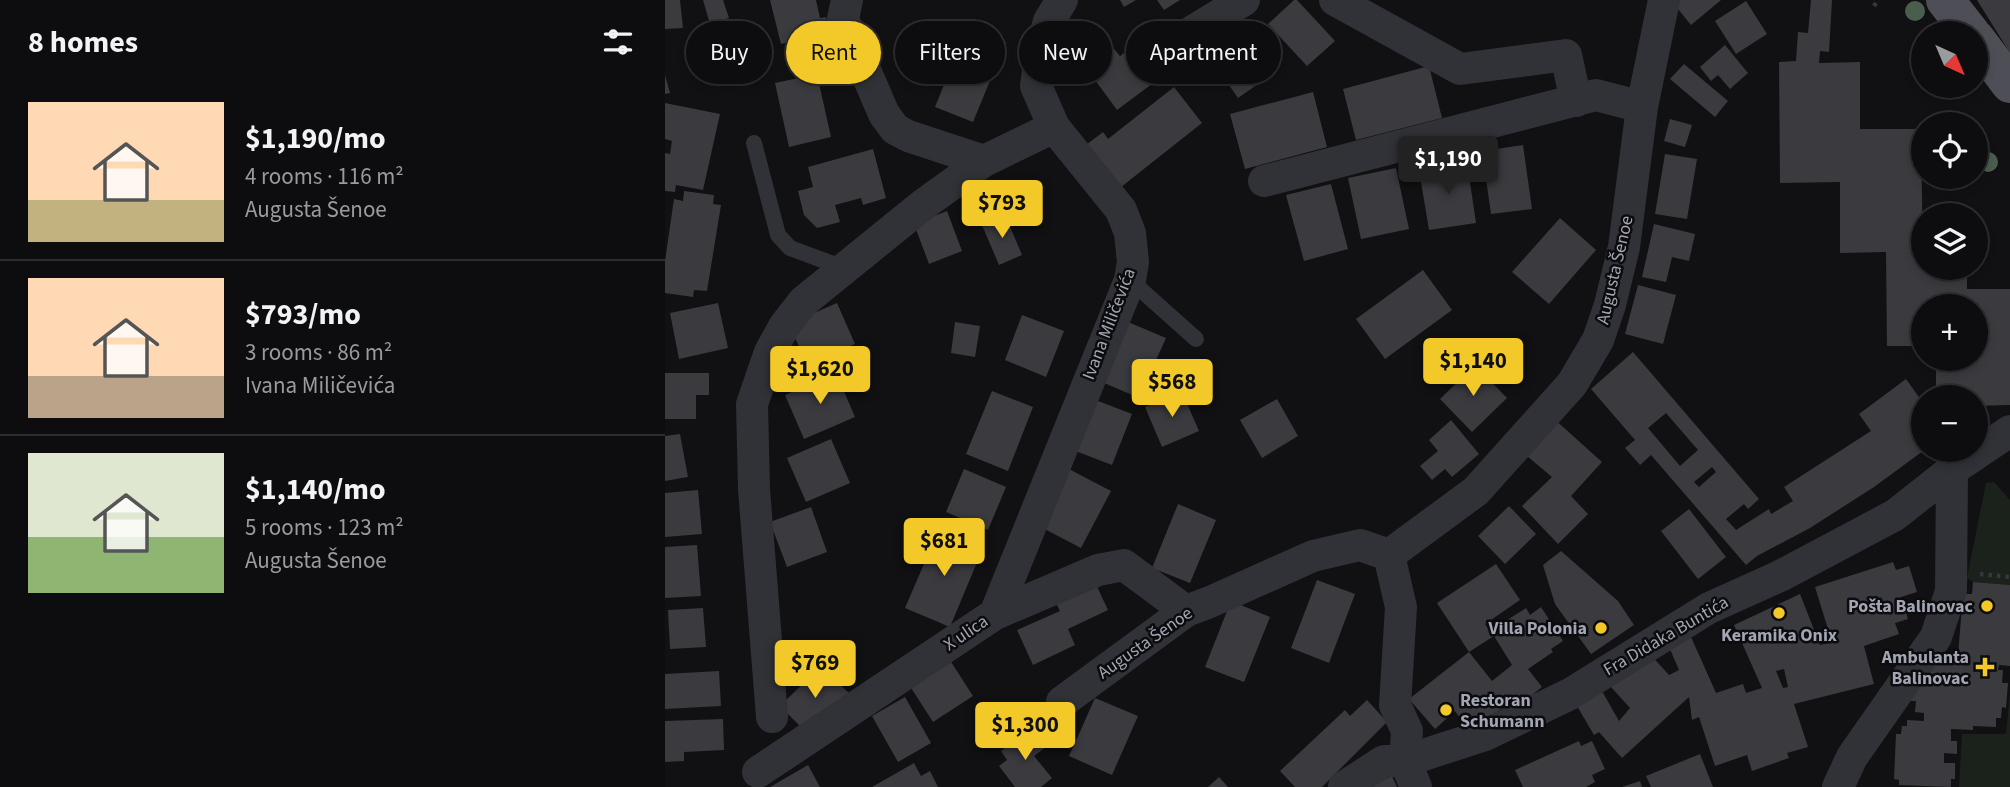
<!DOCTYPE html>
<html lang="en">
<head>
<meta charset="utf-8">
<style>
	body { margin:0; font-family:"Source Sans 3",sans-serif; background:#161517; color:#f1f3f6; height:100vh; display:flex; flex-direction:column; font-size:26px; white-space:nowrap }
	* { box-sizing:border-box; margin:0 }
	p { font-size:23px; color:#9a9b9e }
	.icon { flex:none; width:38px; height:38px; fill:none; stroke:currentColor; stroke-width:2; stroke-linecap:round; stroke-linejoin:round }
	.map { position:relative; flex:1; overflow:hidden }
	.sheet { display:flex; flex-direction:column; background:#0d0c0e; width:665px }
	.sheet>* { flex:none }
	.guide { position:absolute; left:21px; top:21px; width:665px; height:63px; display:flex; gap:14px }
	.needle { width:46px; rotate:136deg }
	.tools { position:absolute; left:1246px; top:21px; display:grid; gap:14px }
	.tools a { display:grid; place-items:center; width:77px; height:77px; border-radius:50%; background:#0d0c0e; box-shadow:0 4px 10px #0003,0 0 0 2px #2d2c2e; font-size:35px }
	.price { position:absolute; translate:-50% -60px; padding:0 16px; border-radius:7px; background:#f2c929; color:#111; font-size:23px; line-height:46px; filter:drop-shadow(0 2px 4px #0008) }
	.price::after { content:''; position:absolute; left:50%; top:42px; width:21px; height:16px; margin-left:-10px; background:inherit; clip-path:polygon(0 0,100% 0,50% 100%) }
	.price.current { background:#222; color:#fff }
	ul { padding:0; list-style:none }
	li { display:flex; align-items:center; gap:21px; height:175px; padding:0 28px }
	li+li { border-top:2px solid #2d2c2e }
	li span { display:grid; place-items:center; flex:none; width:196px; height:140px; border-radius:0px; color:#555 }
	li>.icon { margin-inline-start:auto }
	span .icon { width:84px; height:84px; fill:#fffc; stroke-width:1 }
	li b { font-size:30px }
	h2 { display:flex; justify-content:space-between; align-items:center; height:84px; padding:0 28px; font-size:30px }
	.pill { padding:0 24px; border-radius:32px; background:#0d0c0e; box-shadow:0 4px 10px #0003,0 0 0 2px #2d2c2e; font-size:24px; line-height:63px }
	.pill.current { background:#f2c929; color:#111 }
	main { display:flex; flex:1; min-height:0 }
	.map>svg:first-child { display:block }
	.green { fill:#1b221c }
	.building { fill:#3b3a3f; fill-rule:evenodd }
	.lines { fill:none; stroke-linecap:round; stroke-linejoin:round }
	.path { stroke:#37383e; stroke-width:4.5; stroke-dasharray:3.5 5; stroke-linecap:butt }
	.service { stroke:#313237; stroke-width:16 }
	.minor { stroke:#313237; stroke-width:32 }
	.primary { stroke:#4d4e56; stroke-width:38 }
	.tree { fill:#4a5e4e }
	.poi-dot { fill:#f2c929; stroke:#0c0b0d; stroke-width:2.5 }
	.labels { text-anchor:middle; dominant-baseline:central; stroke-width:5; stroke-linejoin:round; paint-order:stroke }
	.street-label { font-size:18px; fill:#a2a5b3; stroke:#0c0b0d }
	.poi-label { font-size:18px; font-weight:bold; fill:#a2a5b3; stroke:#0c0b0d; text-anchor:end }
</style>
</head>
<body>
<main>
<section class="sheet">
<h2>8 homes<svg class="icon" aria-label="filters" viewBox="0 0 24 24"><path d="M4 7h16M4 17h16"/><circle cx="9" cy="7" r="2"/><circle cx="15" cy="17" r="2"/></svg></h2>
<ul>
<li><span style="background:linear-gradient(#ffd9b3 70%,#c2b280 0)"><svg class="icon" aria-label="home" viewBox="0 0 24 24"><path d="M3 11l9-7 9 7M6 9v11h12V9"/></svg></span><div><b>$1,190/mo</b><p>4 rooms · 116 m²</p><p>Augusta Šenoe</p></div></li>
<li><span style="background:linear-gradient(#ffd9b3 70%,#b9a48a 0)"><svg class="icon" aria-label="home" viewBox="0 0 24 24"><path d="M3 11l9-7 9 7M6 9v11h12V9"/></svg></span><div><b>$793/mo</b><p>3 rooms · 86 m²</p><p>Ivana Miličevića</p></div></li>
<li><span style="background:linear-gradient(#dfe7d0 60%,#8fb573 0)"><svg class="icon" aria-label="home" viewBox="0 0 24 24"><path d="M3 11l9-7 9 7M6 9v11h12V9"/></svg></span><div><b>$1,140/mo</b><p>5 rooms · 123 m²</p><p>Augusta Šenoe</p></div></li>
</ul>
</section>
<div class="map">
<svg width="1345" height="787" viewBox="0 0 1345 787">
	<rect width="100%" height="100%" fill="#111012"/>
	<path class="green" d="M1329,482L1345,500V585L1308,582L1302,578L1321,483Z
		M1345,693V787H1294L1297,734H1341Z"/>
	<path class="building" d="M0,0H15L18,28L0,29Z
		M38,0H58L64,18L45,24Z
		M105,0H151L155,18L161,17L164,32L116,44Z
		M455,0H471L459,7Z
		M492,0H515L499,10Z
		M629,0H632L670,41L642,66L603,24Z
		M1012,0H1056L1026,25L1008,3Z
		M1146,0H1167L1164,52L1155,51L1154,63L1195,62V129H1256L1258,268H1302V289H1345V405L1311,406V397H1271V359H1311V306H1258V346H1222L1221,252L1175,253V182L1115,183L1114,62L1131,61L1133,32L1143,33Z
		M1312,0H1345V53Z
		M1081,1L1102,34L1071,54L1050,21Z
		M303,26L341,42L308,122L270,107Z
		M572,26L606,75L573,98L539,49Z
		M478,39L503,72L452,110L422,69L449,49L455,56Z
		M1060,45L1083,73L1065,89L1053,75L1046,81L1035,67Z
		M1019,64L1063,101L1050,117L1005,79Z
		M764,66L777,118L691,140L678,89Z
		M152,74L166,137L124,147L110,83Z
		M0,75L5,93L0,94Z
		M509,87L537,123L451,191L417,148L438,132L443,139Z
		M648,92L662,147L580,169L565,114Z
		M0,103L55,114L38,190L11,185L10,192L0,191V153L5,154L7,141L0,139Z
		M1005,119L1027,125L1020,147L999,141Z
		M858,145L867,209L826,214L817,151Z
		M208,149L221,198L198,205L196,198L170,205L175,222L152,228L139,215L133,191L148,187L143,167Z
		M1000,154L1032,159L1022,219L990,214Z
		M802,162L811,223L764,230L754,170Z
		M731,168L744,229L696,239L683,178Z
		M666,184L683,249L639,261L621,195Z
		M19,191L49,195L48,204L56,205L42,291L29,290L28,297L0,293V261L9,199L18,201Z
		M282,211L297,251L264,264L249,224Z
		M340,215L357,255L334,265L317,225Z
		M895,218L931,250L884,304L847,272Z
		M989,224L1030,234L1024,261L1007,257L1001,282L977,277Z
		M758,270L787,310L720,359L691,319Z
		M973,285L1011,295L998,344L960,334Z
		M53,303L63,348L14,359L5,313Z
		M172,303L190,344L142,365L124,324Z
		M357,315L399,331L381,377L340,360Z
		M290,322L315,326L310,357L286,353Z
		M463,322L501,338L474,398L437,382Z
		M968,352L1094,499L1083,509L1079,504L1061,519L1071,530L1104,509L1106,514L1128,501L1119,487L1206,431L1194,414L1241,379L1258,403V451L1209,487L1145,528L1092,556L1081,565L986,455L975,465L960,448L970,440L926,389ZM1001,413L1033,450L1015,466L983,428ZM1047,467L1051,472L1034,487L1029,482Z
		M810,365L842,398L807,432L775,399Z
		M0,373H44V395H31V419H0Z
		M171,373L190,417L139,439L120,395Z
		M327,391L368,407L343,471L301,454Z
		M517,392L534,431L497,447L480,407Z
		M428,399L467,414L447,465L408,450Z
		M612,399L633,436L597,458L575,420Z
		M887,417L937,462L906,496L923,514L893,544L857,506L887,477L856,451Z
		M786,420L814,454L787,477L780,469L767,480L755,466L773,451L764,440Z
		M15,434L23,477L0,481V436Z
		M166,439L185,483L141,502L122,458Z
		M400,467L446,491L416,548L370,524Z
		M299,469L341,487L323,530L281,512Z
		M33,490L37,534L0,537V493Z
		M513,504L551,520L525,583L487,568Z
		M844,506L871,534L840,564L813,536Z
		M146,507L162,552L122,567L105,522Z
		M1024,509L1061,557L1033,579L996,531Z
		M274,529L318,548L285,627L240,608Z
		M32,545L36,596L0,598V547Z
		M896,551L953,601L969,625L926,654L890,604L878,565Z
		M1228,562L1231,570L1244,566L1252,592L1236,597L1243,619L1230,623L1234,634L1199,646L1209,684L1129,704L1143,747L1122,753L1124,758L1087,771L1082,755L1050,766L1034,717L1027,720L1024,697L957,758L934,732L929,735L912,706L937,691L954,721L965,708L946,687L984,653L1004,675L1014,670L1004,647L1026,637L1051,693L1078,684L1081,693L1097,688L1069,625L1135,594L1155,645L1167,642L1150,587ZM1119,669L1123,687L1118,688L1111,671Z
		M831,564L855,600L820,624L825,631L861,608L865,615L876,607L898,641L886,649L888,652L863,669L877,687L849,709L844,703L805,732L790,711L770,729L744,699L804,652L772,603ZM829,636L847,665L827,681L804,652Z
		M428,578L443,610L403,629L410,645L368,665L352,630L395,611L388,597Z
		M652,580L690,594L664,663L626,648Z
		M1308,582L1345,585V666L1334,665L1333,670H1338L1337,683H1343L1341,708L1337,707L1336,718H1331V727L1308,726V730L1286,729V741H1292V754L1279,753V763H1290V779H1286V787L1234,785V780L1229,779L1231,734H1236L1237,726H1242V720L1259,721V713L1250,712L1251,701H1246L1247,678L1261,659L1283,660V654L1293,655L1298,594H1307Z
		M566,601L605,617L579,682L540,667Z
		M38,608L41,647L5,649L3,610Z
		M281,654L308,696L268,722L241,680Z
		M156,666L185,694L144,735L115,706Z
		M54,671L56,706L0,709V674Z
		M240,697L266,743L233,762L207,716Z
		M430,698L473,716L447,775L404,756Z
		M702,700L722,722L657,787H630L615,771L680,710L685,716Z
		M58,719L59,750L19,752V761L0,762V721Z
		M366,728L381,747L369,756L387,778L376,787H350L334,766L342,760L336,751Z
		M914,741L916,746L927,741L940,769L927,775L930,782L921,787H858L850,770Z
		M1035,754L1048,787H986L981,776Z
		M249,763L256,776L265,771L273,787H207Z
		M143,765L155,787H105Z
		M727,776L732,787H705L709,784Z
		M554,777L563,787H543Z
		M975,781L977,787H957Z"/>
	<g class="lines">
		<path class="path" d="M1209,6L1213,0
			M1315,574L1345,577"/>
		<path class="service" d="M89,143L113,235L125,248L179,268
			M465,280L531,339"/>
		<path class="minor" d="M182,0L178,19L219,114L230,129L243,136L319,161
			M670,0L795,69L901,55L911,101
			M505,45L579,0
			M599,181L931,95L977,107
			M724,555L811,491L907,384L933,340L945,305L959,247L977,107L999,0
			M330,614L465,280L468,262L465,233L456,210L389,127L371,86L376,50L384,21L397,0
			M397,702L521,611L545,602L648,556L695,545L724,555L736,607L730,705L742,731L740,761L751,787
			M107,717L89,489L87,404L105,352L120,325L138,302L259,204L319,161L389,127
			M93,772L330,614L433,570L459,565L521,611
			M679,787L719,761H740L820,735L905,694L1044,608L1115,576L1230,515L1287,470L1345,431
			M1173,787L1187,757L1271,637L1286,591L1287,470"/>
		<path class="primary" d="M1280,0L1306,33
			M1311,39L1345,84"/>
	</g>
	<g class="tree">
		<circle cx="1250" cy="11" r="10"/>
		<circle cx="1323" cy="162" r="10"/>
	</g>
	<g class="poi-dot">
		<circle cx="1322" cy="606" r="7"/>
		<circle cx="1114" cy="613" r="7"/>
		<circle cx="936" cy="628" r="7"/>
		<path d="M1316.5 656.5h7v7h7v7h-7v7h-7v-7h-7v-7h7z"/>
		<circle cx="781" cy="710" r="7"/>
	</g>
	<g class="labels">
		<g class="street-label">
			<text transform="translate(950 270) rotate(-77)">Augusta Šenoe</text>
			<text transform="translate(444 324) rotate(-69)">Ivana Miličevića</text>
			<text transform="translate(301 633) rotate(-34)">X ulica</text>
			<text transform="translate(1001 636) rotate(-30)">Fra Didaka Buntića</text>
			<text transform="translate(480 643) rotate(-35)">Augusta Šenoe</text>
		</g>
		<g class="poi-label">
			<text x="1308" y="606">Pošta Balinovac</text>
			<text x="922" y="628">Villa Polonia</text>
			<text x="1114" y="635" text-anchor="middle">Keramika Onix</text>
			<text x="1304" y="657">Ambulanta<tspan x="1304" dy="21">Balinovac</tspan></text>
			<text x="795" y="700" text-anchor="start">Restoran<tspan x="795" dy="21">Schumann</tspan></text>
		</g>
	</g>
</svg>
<div class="tools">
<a><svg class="needle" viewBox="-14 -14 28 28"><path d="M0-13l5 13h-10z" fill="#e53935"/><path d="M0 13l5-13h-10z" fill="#9a9b9e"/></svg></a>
<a><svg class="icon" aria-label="locate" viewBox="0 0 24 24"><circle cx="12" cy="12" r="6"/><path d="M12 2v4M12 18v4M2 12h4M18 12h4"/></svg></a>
<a><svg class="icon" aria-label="layers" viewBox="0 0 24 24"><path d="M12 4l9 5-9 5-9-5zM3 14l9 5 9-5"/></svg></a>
<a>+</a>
<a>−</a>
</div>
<b class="price current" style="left:783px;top:196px">$1,190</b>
<b class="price" style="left:337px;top:240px">$793</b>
<b class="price" style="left:808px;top:398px">$1,140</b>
<b class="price" style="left:155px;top:406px">$1,620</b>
<b class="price" style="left:507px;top:419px">$568</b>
<b class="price" style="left:279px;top:578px">$681</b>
<b class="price" style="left:150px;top:700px">$769</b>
<b class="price" style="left:360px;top:762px">$1,300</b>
<div class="guide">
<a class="pill">Buy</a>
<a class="pill current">Rent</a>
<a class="pill">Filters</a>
<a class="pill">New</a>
<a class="pill">Apartment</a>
</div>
</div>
</main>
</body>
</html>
